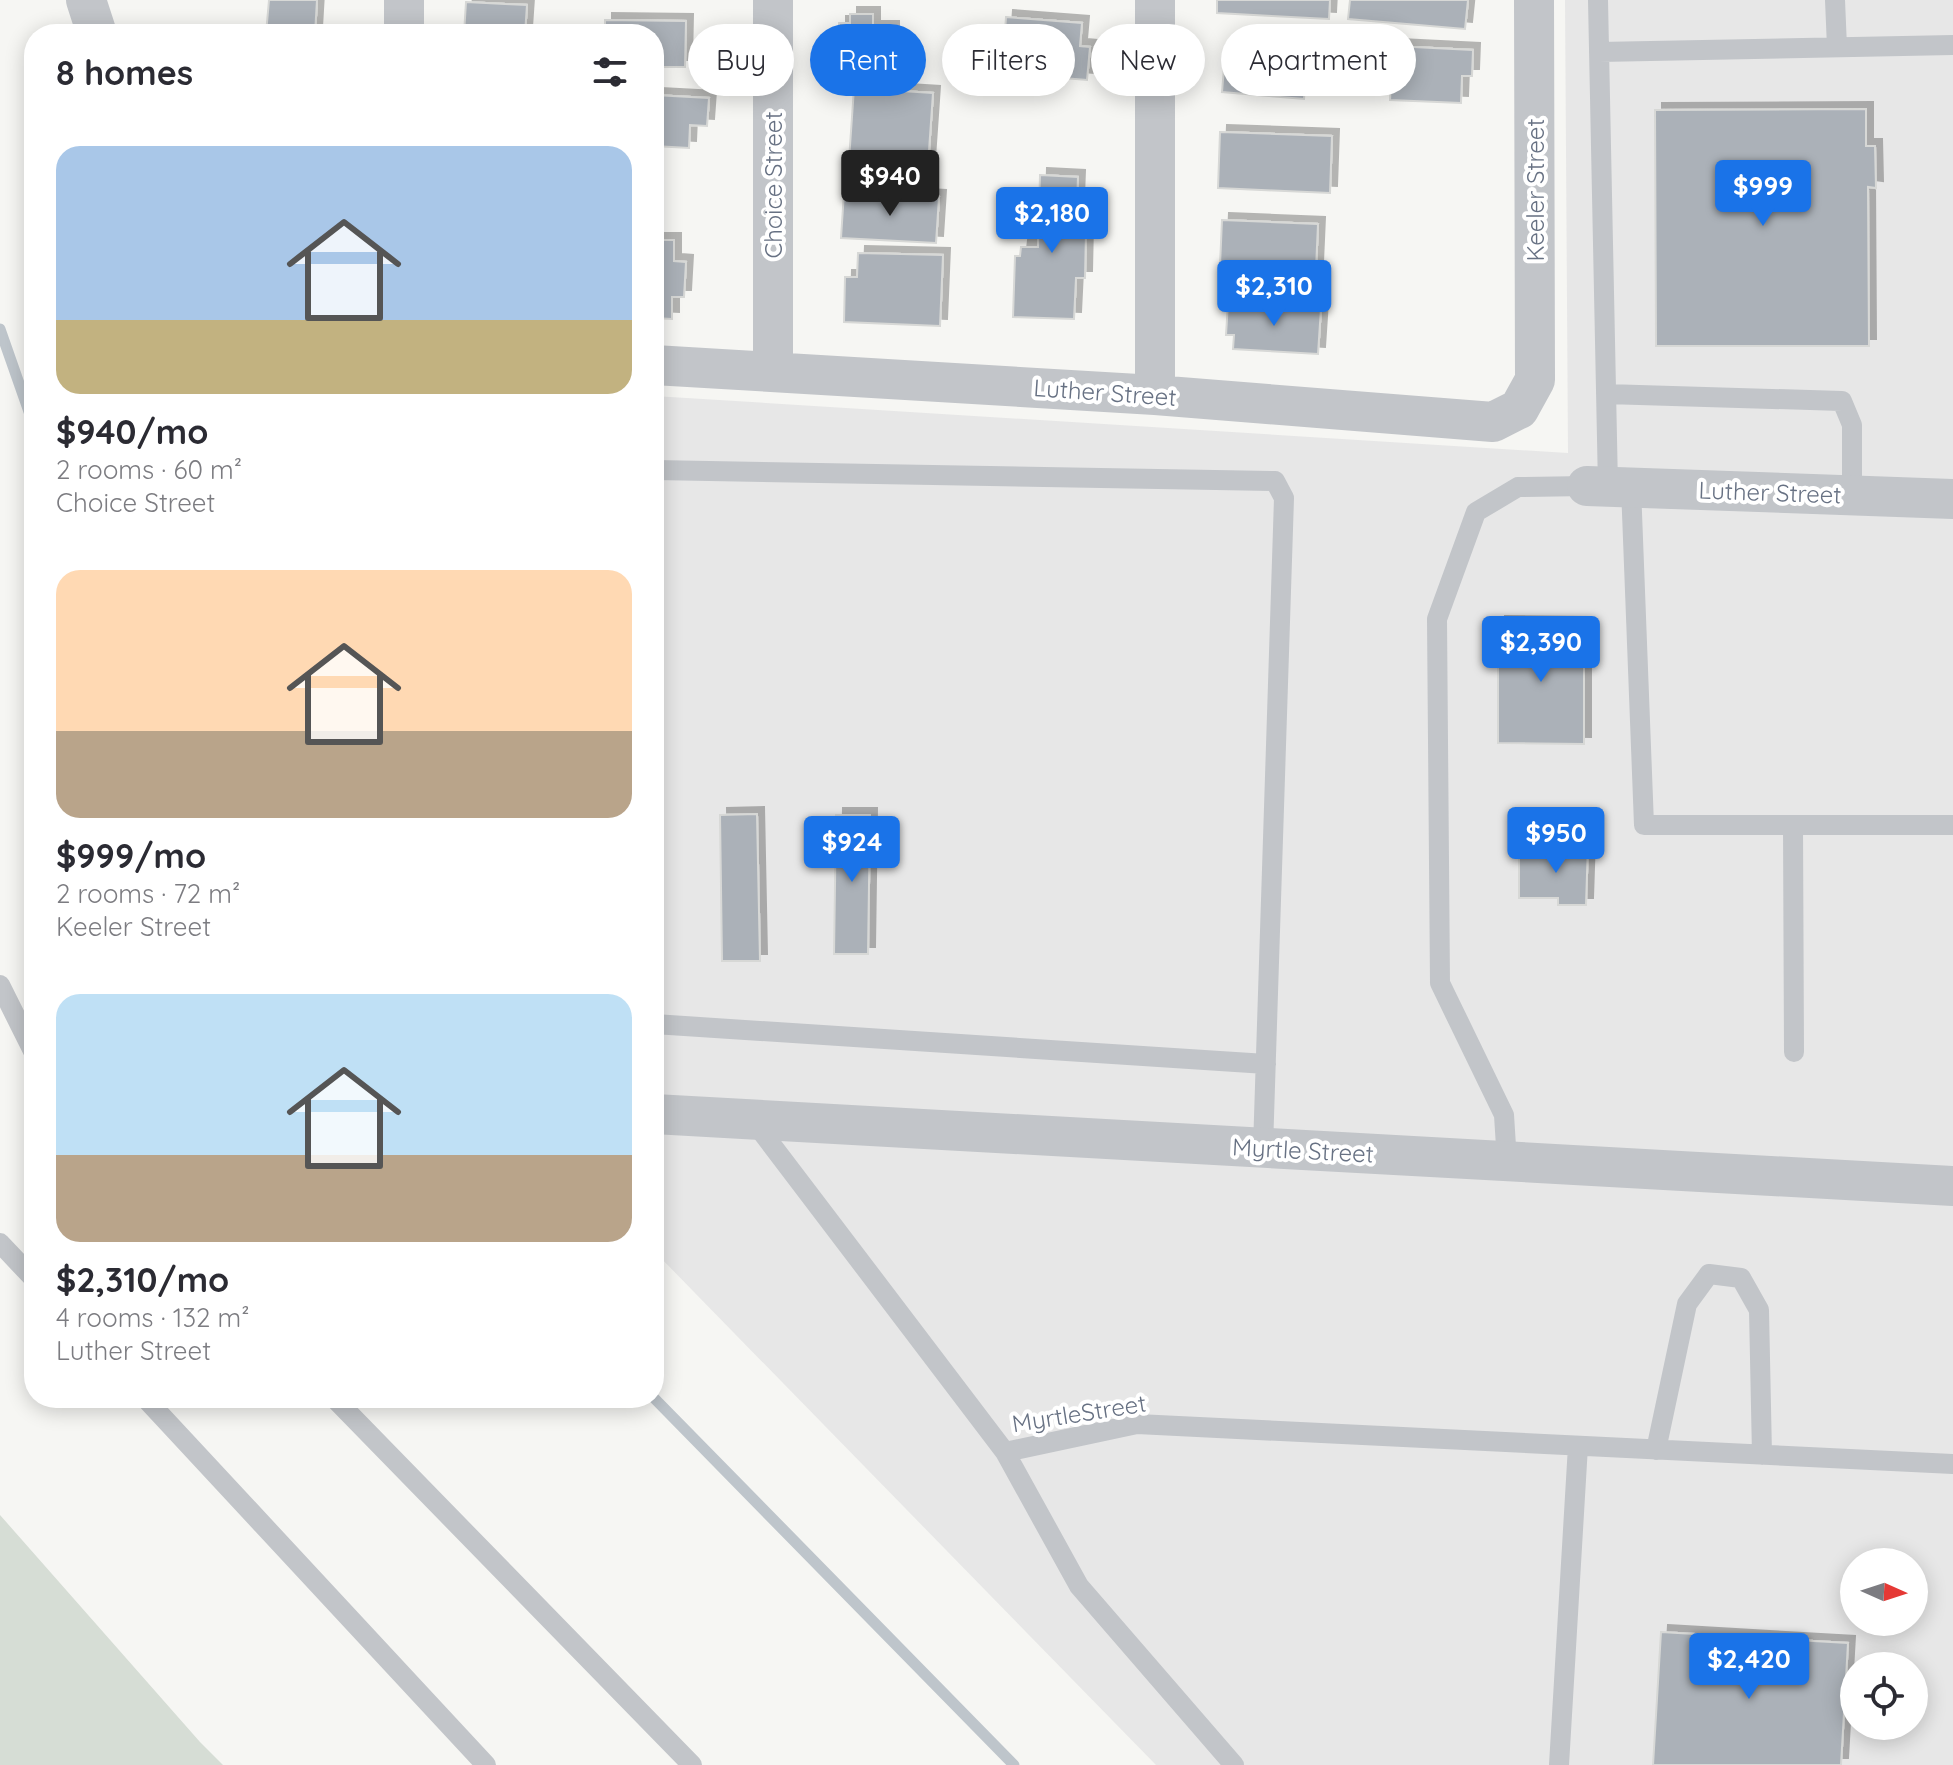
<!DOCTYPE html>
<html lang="en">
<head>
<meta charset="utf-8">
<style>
	body { margin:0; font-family:Quicksand,sans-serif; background:#f2f2f3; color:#2b2b33; height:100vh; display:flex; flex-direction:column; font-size:30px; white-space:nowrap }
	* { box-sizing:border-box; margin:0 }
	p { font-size:26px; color:#7c7c81 }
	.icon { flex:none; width:44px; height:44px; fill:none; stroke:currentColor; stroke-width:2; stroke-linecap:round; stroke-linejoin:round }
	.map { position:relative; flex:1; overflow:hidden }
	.details { position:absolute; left:24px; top:24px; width:640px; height:1384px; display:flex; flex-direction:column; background:#fff; border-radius:32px; box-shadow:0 4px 20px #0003 }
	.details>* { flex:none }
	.guide { position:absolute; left:688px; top:24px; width:760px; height:72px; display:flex; gap:16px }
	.needle { width:52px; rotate:93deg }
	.controls { position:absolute; left:1840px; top:1548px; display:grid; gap:16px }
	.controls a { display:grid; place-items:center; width:88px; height:88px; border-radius:50%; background:#fff; box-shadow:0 4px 20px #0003; font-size:40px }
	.price { position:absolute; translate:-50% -68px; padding:0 18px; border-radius:8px; background:#1a73e8; color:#fff; font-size:26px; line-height:52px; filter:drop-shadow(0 2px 4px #0008) }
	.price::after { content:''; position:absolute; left:50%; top:48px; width:24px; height:18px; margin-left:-12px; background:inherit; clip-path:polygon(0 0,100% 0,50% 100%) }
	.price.current { background:#222; color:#fff }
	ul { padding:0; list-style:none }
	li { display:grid; align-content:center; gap:16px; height:424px; padding:0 32px }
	li span { display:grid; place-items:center; height:248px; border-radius:24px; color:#555 }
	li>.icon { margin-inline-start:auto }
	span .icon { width:144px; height:144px; fill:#fffc; stroke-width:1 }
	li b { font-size:34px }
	h2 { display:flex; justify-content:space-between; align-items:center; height:96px; padding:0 32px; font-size:34px }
	.tag { padding:0 28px; border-radius:36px; background:#fff; box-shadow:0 4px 20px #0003; font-size:28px; line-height:72px }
	.tag.current { background:#1a73e8; color:#fff }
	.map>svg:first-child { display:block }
	.built { fill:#e7e7e7; fill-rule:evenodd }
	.green { fill:#d6ddd5 }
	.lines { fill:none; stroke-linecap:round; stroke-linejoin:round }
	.stream { stroke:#bec5cb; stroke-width:11 }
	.building { fill:#abb1b8; stroke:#d7d8d6; stroke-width:2; filter:url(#shadow) }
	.service { stroke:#c2c5c9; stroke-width:20 }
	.minor { stroke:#c2c5c9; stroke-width:40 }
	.labels { text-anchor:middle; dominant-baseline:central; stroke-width:8; stroke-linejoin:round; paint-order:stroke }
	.street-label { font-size:24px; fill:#677183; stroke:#fff }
</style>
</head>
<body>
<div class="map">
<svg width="1953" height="1765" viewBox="0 0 1953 1765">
	<defs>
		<filter id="shadow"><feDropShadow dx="7" dy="-7" stdDeviation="0" flood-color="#0004"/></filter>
	</defs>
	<rect width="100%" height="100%" fill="#f6f6f3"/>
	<path class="built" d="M1565,0H1953V1765H1156L654,1251V396L1568,453ZM1854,1562H1914V1622H1854ZM1854,1666H1914V1726H1854Z"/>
	<path class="green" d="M0,1515L200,1742L223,1765H0Z"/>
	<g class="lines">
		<path class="stream" d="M0,329L34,426
			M654,1398L1014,1765"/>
	</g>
	<path class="building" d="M269,0H317L315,34H266Z
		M1217,0H1330L1329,19L1217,13Z
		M1350,0H1468L1465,29L1348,19Z
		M466,2L527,5L525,34H464Z
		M850,14H873V28H892V63L848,64V56H839V23H850Z
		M1006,17L1082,23L1080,46L1090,47L1087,80L1002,73Z
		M605,20L686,21L685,67H654V34H605Z
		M1226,44L1308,50L1304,99L1222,92Z
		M1393,46L1473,50L1472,76H1462L1461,103L1390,100Z
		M854,88L933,93L928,165L849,160Z
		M654,95L709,98L707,126L690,125L689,148L654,146Z
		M1866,109V146H1875L1876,188L1868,187L1869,346H1656L1655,110Z
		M1220,132L1332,136L1330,193L1218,188Z
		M1040,175L1078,177L1076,230L1086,231L1085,278H1076L1074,319L1013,317L1015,256H1020L1021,247H1038Z
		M844,192L939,197L936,243L841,238Z
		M1222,220L1318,224L1316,269L1220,265Z
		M654,240H674V261L686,262L684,297H672V319L654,318Z
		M858,253L943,255L940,326L844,322L845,277H857Z
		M1228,303L1321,308L1318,354L1233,349L1234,335H1226Z
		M1498,623L1584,624V744L1498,743Z
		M757,814L760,961H722L720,815Z
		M836,815H870L868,954H834Z
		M1559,843L1588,844L1586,905H1558V898H1519V853L1558,854Z
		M1661,1632L1848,1643L1841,1765H1653Z"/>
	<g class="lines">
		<path class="service" d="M1598,0L1608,487
			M1835,0L1837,47
			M1599,52L1953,45
			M1606,394L1842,401L1852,425V495
			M654,470L1275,481L1284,498L1263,1148
			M1631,487L1644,825H1953
			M1793,825L1794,1052
			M0,985L34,1053
			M654,1024L1266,1064
			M752,1119L1005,1452L1079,1586L1234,1765
			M1507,1162L1504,1115L1440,983L1437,619L1476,512L1518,487L1587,486
			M0,1243L34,1279
			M145,1398L486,1765
			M334,1398L692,1765
			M1656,1450L1687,1304L1709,1274L1741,1278L1759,1310L1762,1455
			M1005,1452L1137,1424L1953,1464
			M1559,1765L1578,1446"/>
		<path class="minor" d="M86,0L97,34
			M404,0V34
			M654,365L1155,395L1493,422L1519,409L1535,380L1534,0
			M773,371V0
			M1155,395V0
			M1587,486L1953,499
			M654,1114L1953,1186"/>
	</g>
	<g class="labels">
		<g class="street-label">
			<text transform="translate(773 185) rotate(-90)">Choice Street</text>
			<text transform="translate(1535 190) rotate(-90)">Keeler Street</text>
			<text transform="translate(1105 392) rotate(4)">Luther Street</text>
			<text transform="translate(1770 492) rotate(2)">Luther Street</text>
			<text transform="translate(1303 1150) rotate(3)">Myrtle Street</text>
			<text transform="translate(1079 1413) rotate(-9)">MyrtleStreet</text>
		</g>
	</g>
</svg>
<div class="controls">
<a><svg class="needle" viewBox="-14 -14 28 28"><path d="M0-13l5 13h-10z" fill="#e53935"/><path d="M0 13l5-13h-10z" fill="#7c7c81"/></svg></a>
<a><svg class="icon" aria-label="locate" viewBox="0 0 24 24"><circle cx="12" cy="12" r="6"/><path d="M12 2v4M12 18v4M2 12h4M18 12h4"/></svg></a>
</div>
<b class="price current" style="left:890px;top:218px">$940</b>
<b class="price" style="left:1763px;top:228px">$999</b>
<b class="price" style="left:1052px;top:255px">$2,180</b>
<b class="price" style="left:1274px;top:328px">$2,310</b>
<b class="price" style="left:1541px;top:684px">$2,390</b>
<b class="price" style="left:1556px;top:875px">$950</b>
<b class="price" style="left:852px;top:884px">$924</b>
<b class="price" style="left:1749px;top:1701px">$2,420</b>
<div class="guide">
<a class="tag">Buy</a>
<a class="tag current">Rent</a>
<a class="tag">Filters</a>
<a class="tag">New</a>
<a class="tag">Apartment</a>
</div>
<section class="details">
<h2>8 homes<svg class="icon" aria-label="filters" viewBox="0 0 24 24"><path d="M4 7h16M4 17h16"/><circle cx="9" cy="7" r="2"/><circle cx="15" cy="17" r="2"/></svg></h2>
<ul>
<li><span style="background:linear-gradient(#a9c7e8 70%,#c2b280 0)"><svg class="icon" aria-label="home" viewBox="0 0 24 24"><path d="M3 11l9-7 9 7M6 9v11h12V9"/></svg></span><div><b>$940/mo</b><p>2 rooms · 60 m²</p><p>Choice Street</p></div></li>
<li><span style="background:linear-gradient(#ffd9b3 65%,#b9a48a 0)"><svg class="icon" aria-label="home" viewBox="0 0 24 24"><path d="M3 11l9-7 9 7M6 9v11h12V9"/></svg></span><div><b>$999/mo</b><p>2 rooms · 72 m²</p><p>Keeler Street</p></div></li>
<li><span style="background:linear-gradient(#bfe0f5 65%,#b9a48a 0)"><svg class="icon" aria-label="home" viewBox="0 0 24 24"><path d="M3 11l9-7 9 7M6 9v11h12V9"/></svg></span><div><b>$2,310/mo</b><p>4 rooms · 132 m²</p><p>Luther Street</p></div></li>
</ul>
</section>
</div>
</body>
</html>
